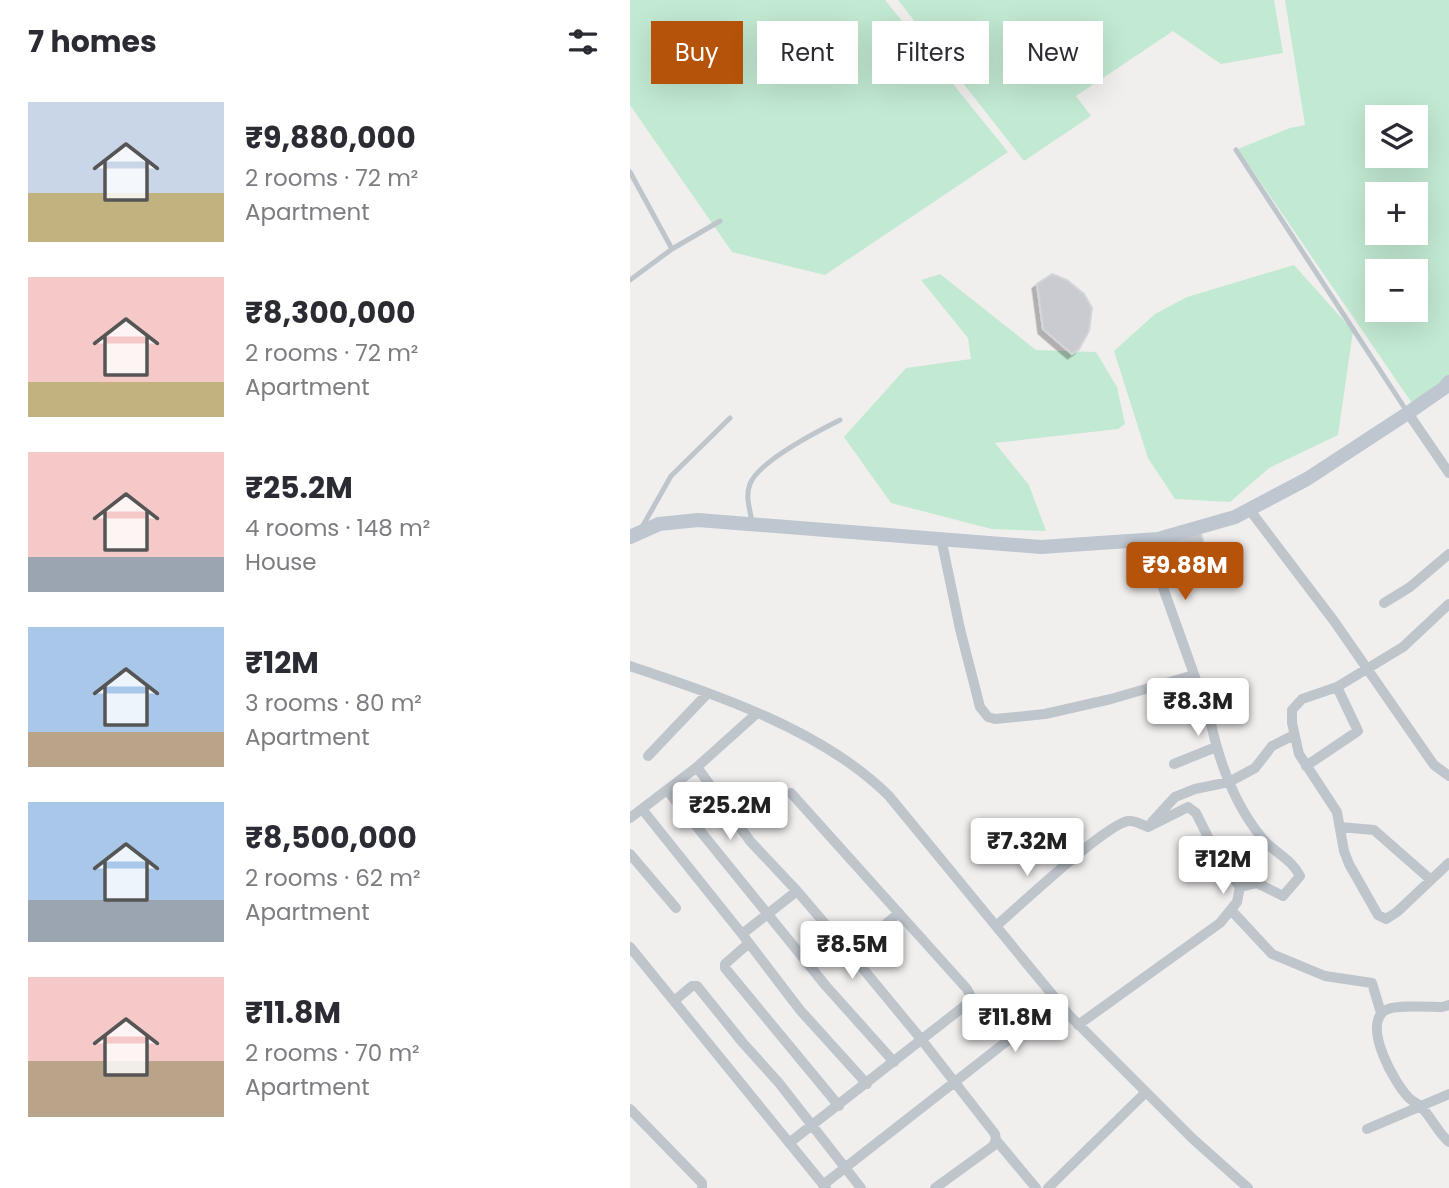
<!DOCTYPE html>
<html lang="en">
<head>
<meta charset="utf-8">
<style>
	body { margin:0; font-family:Poppins,sans-serif; background:#f2f2f3; color:#2b2b33; height:100vh; display:flex; flex-direction:column; font-size:26px; white-space:nowrap }
	* { box-sizing:border-box; margin:0 }
	p { font-size:23px; color:#7c7c81 }
	.icon { flex:none; width:38px; height:38px; fill:none; stroke:currentColor; stroke-width:2; stroke-linecap:round; stroke-linejoin:round }
	.map { position:relative; flex:1; overflow:hidden }
	.drawer { display:flex; flex-direction:column; background:#fff; width:630px }
	.drawer>* { flex:none }
	.top-card { position:absolute; left:21px; top:21px; width:665px; height:63px; display:flex; gap:14px }
	.fabs { position:absolute; left:735px; top:105px; display:grid; gap:14px }
	.fabs a { display:grid; place-items:center; width:63px; height:63px; border-radius:0px; background:#fff; box-shadow:0 7px 28px #0002; font-size:35px }
	.price { position:absolute; translate:-50% -60px; padding:0 16px; border-radius:7px; background:#fff; color:#222; font-size:23px; line-height:46px; filter:drop-shadow(0 2px 4px #0008) }
	.price::after { content:''; position:absolute; left:50%; top:42px; width:21px; height:16px; margin-left:-10px; background:inherit; clip-path:polygon(0 0,100% 0,50% 100%) }
	.price.on { background:#b45309; color:#fff }
	ul { padding:0; list-style:none }
	li { display:flex; align-items:center; gap:21px; height:175px; padding:0 28px }
	li span { display:grid; place-items:center; flex:none; width:196px; height:140px; border-radius:0px; color:#555 }
	li>.icon { margin-inline-start:auto }
	span .icon { width:84px; height:84px; fill:#fffc; stroke-width:1 }
	li b { font-size:30px }
	h2 { display:flex; justify-content:space-between; align-items:center; height:84px; padding:0 28px; font-size:30px }
	.pill { padding:0 24px; border-radius:0px; background:#fff; box-shadow:0 7px 28px #0002; font-size:24px; line-height:63px }
	.pill.on { background:#b45309; color:#fff }
	main { display:flex; flex:1; min-height:0 }
	.map>svg:first-child { display:block }
	.green { fill:#c2e9d2; fill-rule:evenodd }
	.building { fill:#c9cbd0; stroke:#d3d5d9; stroke-width:2; filter:url(#shadow) }
	.lines { fill:none; stroke-linecap:round; stroke-linejoin:round }
	.service { stroke:#bec5cb; stroke-width:5 }
	.minor { stroke:#bec5cb; stroke-width:10 }
	.secondary { stroke:#bec6d0; stroke-width:14 }
</style>
</head>
<body>
<main>
<section class="drawer">
<h2>7 homes<svg class="icon" aria-label="filters" viewBox="0 0 24 24"><path d="M4 7h16M4 17h16"/><circle cx="9" cy="7" r="2"/><circle cx="15" cy="17" r="2"/></svg></h2>
<ul>
<li><span style="background:linear-gradient(#c9d6e8 65%,#c2b280 0)"><svg class="icon" aria-label="home" viewBox="0 0 24 24"><path d="M3 11l9-7 9 7M6 9v11h12V9"/></svg></span><div><b>₹9,880,000</b><p>2 rooms · 72 m²</p><p>Apartment</p></div></li>
<li><span style="background:linear-gradient(#f6c9c9 75%,#c2b280 0)"><svg class="icon" aria-label="home" viewBox="0 0 24 24"><path d="M3 11l9-7 9 7M6 9v11h12V9"/></svg></span><div><b>₹8,300,000</b><p>2 rooms · 72 m²</p><p>Apartment</p></div></li>
<li><span style="background:linear-gradient(#f6c9c9 75%,#9aa5b1 0)"><svg class="icon" aria-label="home" viewBox="0 0 24 24"><path d="M3 11l9-7 9 7M6 9v11h12V9"/></svg></span><div><b>₹25.2M</b><p>4 rooms · 148 m²</p><p>House</p></div></li>
<li><span style="background:linear-gradient(#a9c7e8 75%,#b9a48a 0)"><svg class="icon" aria-label="home" viewBox="0 0 24 24"><path d="M3 11l9-7 9 7M6 9v11h12V9"/></svg></span><div><b>₹12M</b><p>3 rooms · 80 m²</p><p>Apartment</p></div></li>
<li><span style="background:linear-gradient(#a9c7e8 70%,#9aa5b1 0)"><svg class="icon" aria-label="home" viewBox="0 0 24 24"><path d="M3 11l9-7 9 7M6 9v11h12V9"/></svg></span><div><b>₹8,500,000</b><p>2 rooms · 62 m²</p><p>Apartment</p></div></li>
<li><span style="background:linear-gradient(#f6c9c9 60%,#b9a48a 0)"><svg class="icon" aria-label="home" viewBox="0 0 24 24"><path d="M3 11l9-7 9 7M6 9v11h12V9"/></svg></span><div><b>₹11.8M</b><p>2 rooms · 70 m²</p><p>Apartment</p></div></li>
</ul>
</section>
<div class="map">
<svg width="819" height="1188" viewBox="0 0 819 1188">
	<defs>
		<filter id="shadow"><feDropShadow dx="-4.5" dy="4.5" stdDeviation="0" flood-color="#0004"/></filter>
	</defs>
	<rect width="100%" height="100%" fill="#f1eeee"/>
	<path class="green" d="M0,0H255L378,152L195,275L102,252L0,105Z
		M268,0H644L653,53L591,64L543,31L446,96L461,116L394,161Z
		M655,0H819V382L784,406L608,149L660,128L675,125ZM747,117H786V156H747ZM747,194H786V233H747ZM747,271H786V310H747Z
		M664,265L723,331L708,435L639,468L600,502L545,499L518,458L484,351L525,314L557,297Z
		M310,274L406,350L466,352L487,387L495,424L488,429L365,443L399,485L416,531L362,529L261,503L214,437L276,368L341,359L338,338L291,280Z"/>
	<path class="building" d="M422,274L437,280L454,294L462,308L459,331L449,349L442,354L413,329L407,284Z
		M570,530L576,552L559,558L561,564L537,571L529,542Z"/>
	<g class="lines">
		<path class="service" d="M606,150L776,410
			M0,172L42,249L0,280
			M42,249L90,221
			M122,522C120,509 115,496 120,484C129,461 188,431 210,420
			M11,529L41,476L100,418"/>
		<path class="minor" d="M778,413L819,473
			M619,509L704,621L804,765L819,776
			M311,538L330,629L350,707L358,717L365,719L415,714L481,699L564,675
			M516,540L580,719C589,762 604,804 632,838C644,853 661,858 670,876L653,896L627,883L610,887
			M754,603L780,587L819,554
			M819,604L773,647L707,687L672,699L662,710V723L669,754L707,812L714,851L719,864L748,915L756,919L767,912L819,863
			M0,666C87,695 193,730 259,796L439,1015L563,1139L618,1188
			M18,756L78,693
			M544,764L586,747
			M676,766L728,731L707,687
			M67,767L120,841L167,891L220,953L291,1039L365,1134L366,1140L363,1146L305,1188
			M37,790L196,986L264,1062
			M12,809L112,934
			M0,818L67,767L126,714
			M522,822L545,797L565,789L599,782L625,768L642,746L664,735
			M710,827L744,830L801,880
			M0,854L46,908
			M167,891L112,934L170,1010L237,1084
			M602,911L642,954L695,976L742,983L751,1013
			M366,926C388,907 475,825 498,821C505,820 512,825 518,827L558,807L566,813L587,855L610,887L607,902L590,923L448,1025
			M119,943L95,964V968L209,1106
			M0,947L196,1188
			M220,953L269,913
			M44,1001L62,986H67L113,1043L149,1083L231,1188
			M819,1005L812,1007C799,1007 763,1004 754,1011C733,1028 765,1084 779,1098C783,1102 789,1104 792,1108C802,1118 808,1133 819,1142
			M0,1109L72,1183V1188
			M737,1129L819,1094
			M366,1140L406,1188
			M159,1143L337,1004L341,997L337,989L161,793
			M193,1185L427,1002
			M418,1188L516,1092"/>
		<path class="secondary" d="M0,537L29,524L68,520L411,547L528,539L605,517L677,479L778,413L814,388L819,382"/>
	</g>
</svg>
<div class="fabs">
<a><svg class="icon" aria-label="layers" viewBox="0 0 24 24"><path d="M12 4l9 5-9 5-9-5zM3 14l9 5 9-5"/></svg></a>
<a>+</a>
<a>−</a>
</div>
<b class="price on" style="left:555px;top:602px">₹9.88M</b>
<b class="price" style="left:568px;top:738px">₹8.3M</b>
<b class="price" style="left:100px;top:842px">₹25.2M</b>
<b class="price" style="left:397px;top:878px">₹7.32M</b>
<b class="price" style="left:593px;top:896px">₹12M</b>
<b class="price" style="left:222px;top:981px">₹8.5M</b>
<b class="price" style="left:385px;top:1054px">₹11.8M</b>
<div class="top-card">
<a class="pill on">Buy</a>
<a class="pill">Rent</a>
<a class="pill">Filters</a>
<a class="pill">New</a>
</div>
</div>
</main>
</body>
</html>
